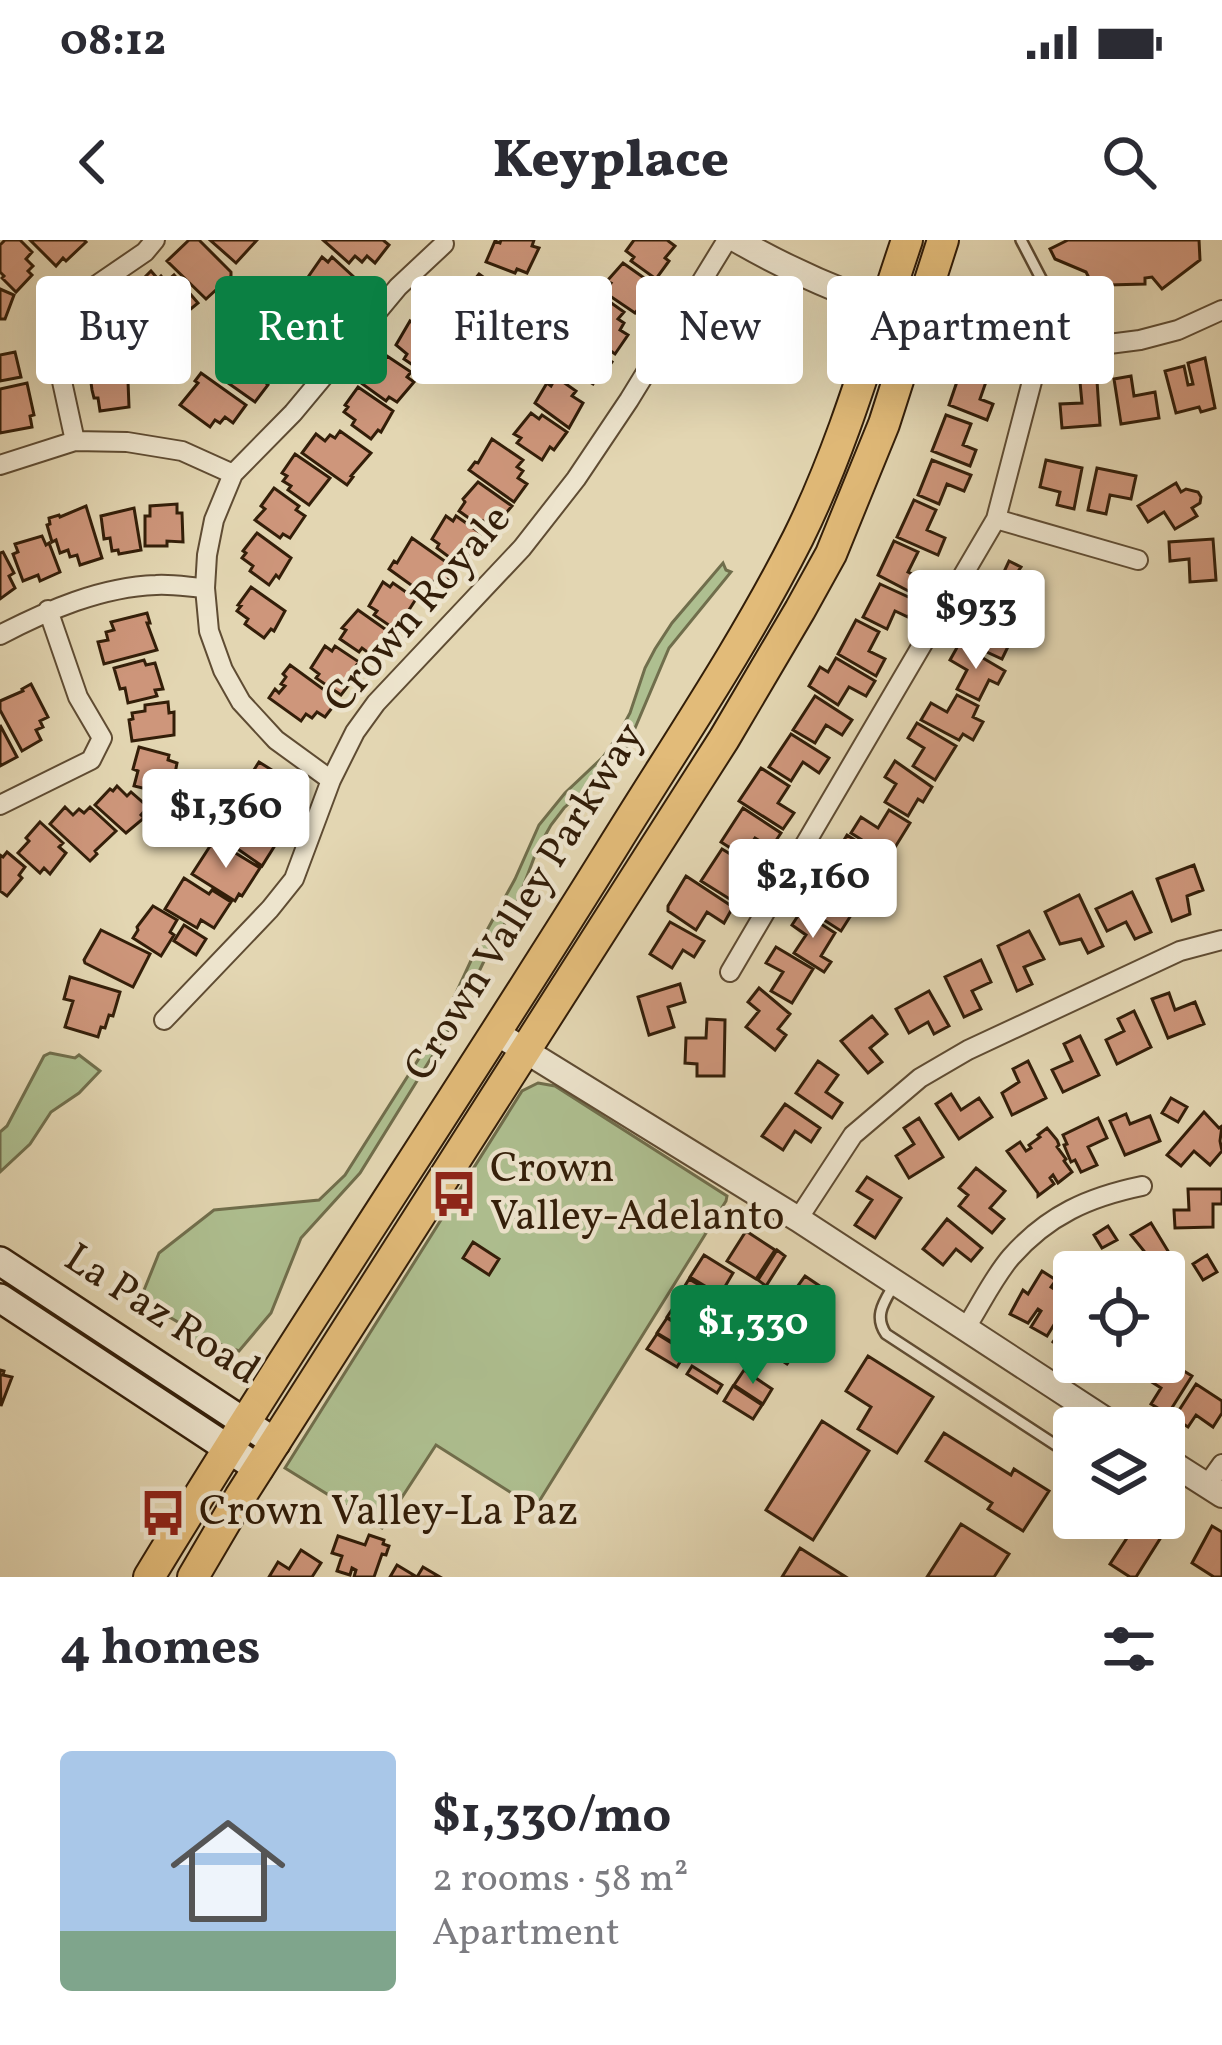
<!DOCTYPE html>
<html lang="en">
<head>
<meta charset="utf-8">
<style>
	body { margin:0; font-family:Vollkorn,serif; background:#f2f2f3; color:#2b2b33; height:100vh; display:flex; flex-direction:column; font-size:45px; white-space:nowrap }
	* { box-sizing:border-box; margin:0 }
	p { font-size:39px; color:#7c7c81 }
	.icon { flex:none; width:66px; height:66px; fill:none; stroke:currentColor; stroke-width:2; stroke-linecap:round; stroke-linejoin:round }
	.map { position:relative; height:1337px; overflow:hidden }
	.details { display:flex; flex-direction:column; background:#fff; flex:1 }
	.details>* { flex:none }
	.guide { position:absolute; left:36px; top:36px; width:1152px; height:108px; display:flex; gap:24px }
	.buttons { position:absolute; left:1053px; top:1011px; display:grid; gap:24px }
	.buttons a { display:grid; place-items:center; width:132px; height:132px; border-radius:12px; background:#fff; box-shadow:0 12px 48px #0002; font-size:60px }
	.price { position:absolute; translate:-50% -102px; padding:0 27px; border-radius:12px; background:#fff; color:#222; font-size:39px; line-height:78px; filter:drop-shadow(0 3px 6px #0008) }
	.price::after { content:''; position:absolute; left:50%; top:72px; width:36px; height:27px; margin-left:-18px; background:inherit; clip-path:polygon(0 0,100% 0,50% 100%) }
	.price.selected { background:#0b8043; color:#fff }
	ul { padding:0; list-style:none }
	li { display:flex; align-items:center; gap:36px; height:300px; padding:0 60px }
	li span { display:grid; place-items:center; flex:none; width:336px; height:240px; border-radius:12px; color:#555 }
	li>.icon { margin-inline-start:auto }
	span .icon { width:144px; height:144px; fill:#fffc; stroke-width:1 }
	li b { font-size:51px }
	h2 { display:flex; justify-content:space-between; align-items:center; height:144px; padding:0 60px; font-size:51px }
	.pill { padding:0 42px; border-radius:12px; background:#fff; box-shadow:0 12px 48px #0002; font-size:42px; line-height:108px }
	.pill.selected { background:#0b8043; color:#fff }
	.status { display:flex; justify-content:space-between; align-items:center; height:84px; padding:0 60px; background:#fff; direction:ltr }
	.status svg { height:33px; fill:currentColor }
	header { display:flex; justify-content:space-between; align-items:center; height:156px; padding:0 60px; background:#fff; font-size:54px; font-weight:800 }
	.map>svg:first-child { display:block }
	.green { fill:#aebf90; stroke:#706e4c; stroke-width:3 }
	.building { fill:#ce967b; stroke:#331e09; stroke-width:3 }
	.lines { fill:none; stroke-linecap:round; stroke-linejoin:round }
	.service-casing { stroke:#5f4c33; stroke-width:14 }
	.minor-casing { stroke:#5f4c33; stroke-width:22 }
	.tertiary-casing { stroke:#5f4c33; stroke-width:28 }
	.secondary-casing { stroke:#331e09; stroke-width:32 }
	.primary-casing { stroke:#331e09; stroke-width:34 }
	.service { stroke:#ede4cd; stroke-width:9 }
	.minor { stroke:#ede4cd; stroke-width:18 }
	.tertiary { stroke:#ede4cd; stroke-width:24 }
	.secondary { stroke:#ede4cd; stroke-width:27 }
	.primary { stroke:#e2bb79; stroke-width:30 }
	.labels { text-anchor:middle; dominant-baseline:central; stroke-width:9; stroke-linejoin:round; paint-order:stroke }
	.street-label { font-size:42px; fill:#331e09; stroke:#ede4cd }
	.poi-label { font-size:42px; fill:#331e09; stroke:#ede4cd; text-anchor:start }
</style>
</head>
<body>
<div class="status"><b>08:12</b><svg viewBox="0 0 49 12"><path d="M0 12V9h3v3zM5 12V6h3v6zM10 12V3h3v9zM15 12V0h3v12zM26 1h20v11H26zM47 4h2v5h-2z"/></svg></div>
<header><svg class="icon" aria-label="back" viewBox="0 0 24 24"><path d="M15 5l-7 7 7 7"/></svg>Keyplace<svg class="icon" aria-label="search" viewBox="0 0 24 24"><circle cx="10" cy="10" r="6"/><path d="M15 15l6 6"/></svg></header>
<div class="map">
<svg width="1222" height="1337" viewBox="0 0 1222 1337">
	<rect width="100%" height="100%" fill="#e3d6b2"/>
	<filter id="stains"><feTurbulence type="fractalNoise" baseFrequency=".00167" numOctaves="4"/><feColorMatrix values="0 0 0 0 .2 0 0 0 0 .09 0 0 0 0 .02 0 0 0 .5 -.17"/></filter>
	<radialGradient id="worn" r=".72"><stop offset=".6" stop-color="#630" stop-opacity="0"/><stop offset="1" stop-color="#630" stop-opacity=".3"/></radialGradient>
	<path class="green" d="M723,323L726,330L731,332L669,408L624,514L564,568L551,585L537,610L518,660L486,717L459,773L360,933L301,998L271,1073L239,1111L211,1101L186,1100L183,1085L140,1060L159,1013L214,970L319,960L345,935L444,779L474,714L515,639L539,585L565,553L603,517L617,497L630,473L645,428L655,409L672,383Z
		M50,813L75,818L79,815L100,831L79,853L51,872L30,904L0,932V892L7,886L44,816Z
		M538,843L555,846L727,956L726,961L535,1268L436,1205L382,1288L285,1228L522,851Z"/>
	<path class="building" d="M5,0H20L32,12L26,19L33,26L28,31L32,35L16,52L2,38L4,36L0,32V5Z
		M30,0H84L86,2L66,21L63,18L56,26Z
		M189,0H199L231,32V36L206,59L167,21Z
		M210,0H257L236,23Z
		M323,0H383L389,5L375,23L367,16L362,22L355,16L349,23Z
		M501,0H534L532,6L539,8L527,33L517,29L515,33L486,22L495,1L500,3Z
		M634,0H667L675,6L665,18L669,21L656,39L631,21L634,17L626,11Z
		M1068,0H1199L1200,20L1162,49L1152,37L1145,38V44L1108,45L1102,40H1090L1086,32L1055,19L1050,9Z
		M322,17L328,22L332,17L355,38L345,48L349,51L335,68L311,49L314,45L306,40Z
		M623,23L657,47L635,73L604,52L611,43L607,41Z
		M151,31L158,39L161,36L166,42L174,35L198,63L170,86L151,63L147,66L133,49Z
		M479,34L490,42L494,38L513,51L508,59L510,62L496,79L460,56L473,38L475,39Z
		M299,48L319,62L316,66L326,74L323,79L326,81L312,99L278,74L289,55L294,56Z
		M0,49L14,55L5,79H0Z
		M593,50L624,72L618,79L624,83L620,90L628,95L615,114L570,82L589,60L587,58Z
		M440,51L466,68L463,73L469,77L453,99L444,93L441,97L416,79L429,61L433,64Z
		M130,56L163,96L146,110L141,103L120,120L95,90L113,76L110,72Z
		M410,81L445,105L434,126L429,124L423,132L404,119L407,114L396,105Z
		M271,85L279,91L282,87L308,105L294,123L290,120L281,132L257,116L261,111L254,106Z
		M578,99L612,122L599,141L596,139L593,144L582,137L578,141L560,128L566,119L563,116Z
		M15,112L21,137L0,141V115Z
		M243,112L261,125L259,129L270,137L266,143L268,145L255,162L221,138L233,117L237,120Z
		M387,116L411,132L407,137L414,142L397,162L389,157L386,161L361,143L374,125L379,128Z
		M108,117L110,131L123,129L125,139L128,141L129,167L100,171L98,158H94L92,150L88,120Z
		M1205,118L1215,168L1201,172L1199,167L1176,173L1165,131L1184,126L1188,145L1193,144L1188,123Z
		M961,130L987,139L980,159L993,164L987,180L949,165Z
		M201,133L246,165L233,183L225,177L220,183L215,180L210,187L180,165L198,143L195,141Z
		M1131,136L1134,156L1155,152L1159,178L1121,184L1114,139Z
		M556,137L576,151L572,156L583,163L569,188L535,163L547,143L551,146Z
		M1097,141L1100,185L1062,188L1060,164L1082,163L1080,142Z
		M27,143L34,175L30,176L32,187L0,193V149Z
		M358,147L393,171L381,192L378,190L371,199L352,185L355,180L344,172L348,167L345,165Z
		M531,173L539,179L542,175L567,192L554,210L550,207L542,220L517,203L521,198L514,194Z
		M946,175L971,184L963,205L976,210L970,226L932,211Z
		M340,191L371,213L351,236L353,237L347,245L302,213L316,194L325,201L330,195L335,198Z
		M492,199L523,220L517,227L523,231L518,238L527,244L514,262L469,230L475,222L478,223Z
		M295,214L330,238L309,265L288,250L291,246L283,241L287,236L282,233Z
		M932,220L971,235L964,251L947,244L939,264L918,255Z
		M1046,220L1082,228L1074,269L1057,265L1060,252L1040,247Z
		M1097,228L1136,236L1131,259L1110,255L1106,274L1088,270Z
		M478,242L512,266L493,288L483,281L480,286L459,271L465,262L463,259Z
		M1176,243L1181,252L1186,249L1198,252L1201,257L1200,263L1192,268L1197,276L1175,289L1164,272L1148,282L1138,266Z
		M274,248L299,266L296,270L305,276L290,298L283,294L280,298L255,280L265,269L261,266Z
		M914,260L936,270L927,290L945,298L938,315L897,297Z
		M177,264V273H182L183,302L167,301V306H145V276H150V266Z
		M86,266L102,318L80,325L77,315L70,317L68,310L60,313L56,300L52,302L47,285L50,284L49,278L59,275L60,277Z
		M134,268L141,310L119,314L118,310L112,311L110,298L104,299L101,276Z
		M446,276L453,281L456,276L482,294L471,306L474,309L461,326L437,308L439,304L432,299Z
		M257,293L291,318L279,338L276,335L269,345L250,331L253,326L242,318L246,313L243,311Z
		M42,296L46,305L49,303L60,332L40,341L38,335L23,341L13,314L18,312L15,304Z
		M412,298L456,329L442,347L434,341L429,346L424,342L418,350L389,329L394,321L397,323Z
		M1213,299L1216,340L1190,342L1189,319L1170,321L1169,302Z
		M894,301L918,312L908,332L925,340L918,356L878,335Z
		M3,312L14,333L9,336L15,348L0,359V313Z
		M1009,321L1021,327L1019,330L1039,340L1022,376L981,357L989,340L1007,349L1011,341L1002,336Z
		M383,342L390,347L393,343L416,359L407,373L411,375L399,392L374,375L377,371L369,366Z
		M880,344L917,361L908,377L895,371L887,389L863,377Z
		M251,347L285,371L274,391L271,389L264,398L245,384L248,379L237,371L241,366L238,365Z
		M358,370L392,394L380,412L377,410L373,416L362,408L359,412L340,399L346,390L342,388Z
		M147,373L150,383H147L157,410L104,424L98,402L108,400L106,392L114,390L111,382Z
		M995,373L1019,384L1002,419L961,400L969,384L986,392Z
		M856,380L879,392L869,411L885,419L876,436L838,414Z
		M959,404L1005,431L998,444L989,440L979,460L957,449L967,430L950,420Z
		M325,406L332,411L335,406L359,422L349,435L354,438L341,455L316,438L319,434L311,428Z
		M836,418L875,441L866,456L849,447L838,465L809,446L820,427L828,432Z
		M144,420L146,425L155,423L163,449L155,450L157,456L128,463L125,448L120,449L114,428Z
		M290,425L338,460L325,477L317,472L312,478L306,474L301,481L269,458L275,449L279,453L285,446L281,444L286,437L283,434Z
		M31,444L48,477L40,481L43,487L36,490L41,500L22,511L0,470V461L23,451L22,449Z
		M957,455L978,466L973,477L983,482L973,500L963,494L959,500L921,480L931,463L947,472Z
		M815,456L852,480L842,495L826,485L815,503L793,490Z
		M168,462L169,473L174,472V495L132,501L129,480L133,479L132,473L145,471V465Z
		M917,483L956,506L935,540L913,526L924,508L908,498Z
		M0,485L17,517L0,526Z
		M791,494L829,518L819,533L803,522L791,541L769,527Z
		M139,507L169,515L168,520L177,523L172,549L164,547L163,553L134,546L138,531L133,529Z
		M895,521L932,547L923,562L918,559L908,576L885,562L896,544L885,537Z
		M259,522L294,544L288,552L292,555L274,582L232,555L244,536L248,539Z
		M761,528L789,546L778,563L794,573L783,589L739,561Z
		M117,546L127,556L131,552L148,567L141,575L144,578L126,593L95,565L110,549L113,551Z
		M65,567L73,575L79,569L84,573L90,567L116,591L95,611L97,614L90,621L50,584Z
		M245,567L270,583L265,590L279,599L262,626L225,600Z
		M743,568L781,593L771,608L755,598L743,616L721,602Z
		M889,570L910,583L889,617L851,593L861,577L878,588Z
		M40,582L63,603L59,607L66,613L50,634L44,628L40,633L18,613L29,601L26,598Z
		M847,595L883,618L862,652L842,639L854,621L838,610Z
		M214,600L260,628L242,656L239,654L235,661L192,634Z
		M722,609L745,623L733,641L745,649L736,663L701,641Z
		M7,612L25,627L19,635L22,638L7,656L0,651V615L3,617Z
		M1194,625L1203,650L1187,656L1190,674L1172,681L1157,639Z
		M686,636L733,667L724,683L707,672L696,690L668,671V666Z
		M184,638L209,654L212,650L231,662L214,688L201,680L197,688L165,669Z
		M841,644L862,658L841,691L804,667L814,651L831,659Z
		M1132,652L1151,692L1135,699L1126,682L1107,691L1096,669Z
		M1079,655L1103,706L1088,713L1081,699L1060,704L1045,672Z
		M153,666L177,680L170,692L174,695L161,716L133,698L138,690L137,687Z
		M801,671L835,693L821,716L831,722L824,732L794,713L806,695L792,685Z
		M670,682L704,701L694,717L683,710L672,728L650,714Z
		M184,685L206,699L196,715L174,701Z
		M101,690L150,714L133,747L85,723L84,720Z
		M1029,691L1044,719L1024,727L1032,744L1017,751L998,706Z
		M776,707L813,729L792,763L771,751L783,732L766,723Z
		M981,720L991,742L972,751L981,769L964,777L945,737Z
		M70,737L120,752L113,776L109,775L105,788L101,787L98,797L65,787L73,761L64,759Z
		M680,744L685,762L668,767L674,787L649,795L638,757Z
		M759,748L790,774L778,789L786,795L775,810L746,787L759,771L748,762Z
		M929,751L949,786L934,794L928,782L909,793L896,769Z
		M1169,753L1175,770L1195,762L1204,784L1168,798L1152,759Z
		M1134,771L1151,807L1117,824L1106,800L1124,791L1118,779Z
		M872,776L887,794L870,808L882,822L868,833L841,801Z
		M707,779L725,780L724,836H697V824L685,823L686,798H706Z
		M1080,796L1099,835L1063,852L1052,830L1072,821L1064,804Z
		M818,821L838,835L826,852L842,863L832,878L796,853Z
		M1028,821L1046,858L1012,875L1002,853L1019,842L1013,829Z
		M951,854L961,870L979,858L992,877L959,899L936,864Z
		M1171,858L1187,867L1178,882L1162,873Z
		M785,864L820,888L811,902L795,891L783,910L762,896Z
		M1204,872L1219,888L1222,886L1220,901L1222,911L1210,925L1194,911L1181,926L1167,915Z
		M1126,874L1130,884L1150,876L1160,901L1125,915L1110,881Z
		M919,878L943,917L909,938L896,916L914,904L904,888Z
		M1098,878L1107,898L1088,907L1097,925L1081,932L1075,920L1071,922L1064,905L1067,904L1063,895Z
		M1047,888L1057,900L1059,905L1057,907L1066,919L1064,921L1072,932L1058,943L1053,935L1050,938L1054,944L1038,956V953L1007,911L1020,902L1026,911L1031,908L1029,905L1040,897L1038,895Z
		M976,928L1005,951L990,968L1004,979L992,993L959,966L968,955L959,948Z
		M867,937L901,958L875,998L855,985L872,960L857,951Z
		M1188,949H1222V964H1213V987L1175,988L1174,970H1189Z
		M947,979L982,1008L971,1021L956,1009L943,1025L923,1009Z
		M1151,983L1174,1021L1156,1032H1136L1128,1020L1144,1011L1131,995Z
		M1108,986L1117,1000L1102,1008L1094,995Z
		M746,991L775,1010L756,1039L727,1021Z
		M473,1002L499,1019L489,1035L463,1018Z
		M777,1010L785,1016L766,1046L758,1040Z
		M704,1015L733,1033L720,1055L690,1037Z
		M1207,1015L1217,1032L1203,1040L1193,1024Z
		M1042,1031L1056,1040L1051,1047L1070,1059L1047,1096L1031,1087L1041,1071L1038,1069L1028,1083L1010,1074L1023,1050L1028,1054Z
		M805,1036L833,1055L823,1070L794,1051Z
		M689,1039L719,1057L710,1072L680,1054Z
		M789,1059L819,1078L808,1093L779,1073Z
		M677,1062L706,1080L696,1095L667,1077Z
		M1074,1072V1099L1066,1112L1053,1102Z
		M779,1075L807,1094L797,1108L769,1089Z
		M667,1078L696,1096L687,1111L657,1093Z
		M768,1090L797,1110L787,1124L758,1105Z
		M657,1094L686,1112L677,1127L647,1109Z
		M868,1116L933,1157L897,1213L858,1189L871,1167L846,1151Z
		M1164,1119L1192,1136L1168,1174L1151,1164L1161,1148L1144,1137L1153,1122H1164Z
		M692,1126L722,1145L717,1153L687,1134Z
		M0,1130L4,1131L3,1135L12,1137L1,1166Z
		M744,1130L772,1149L763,1164L734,1145Z
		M1196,1144L1222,1161V1173L1213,1187L1196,1175L1188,1187L1174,1178Z
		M733,1146L762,1165L753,1179L724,1161Z
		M822,1181L869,1211L813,1300L766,1270Z
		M944,1193L1011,1235L1014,1229L1049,1251L1023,1291L988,1269L992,1263L926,1221Z
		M1140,1278H1163L1170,1283L1136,1337H1130L1110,1324Z
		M961,1284L1009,1314L994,1337H927Z
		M1212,1286L1222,1292V1337H1214L1192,1323Z
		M369,1295L384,1300L383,1304L389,1306L386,1315L382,1314L374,1337H354L356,1330L352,1328L350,1335L337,1331L342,1316L332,1313L338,1296L365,1305Z
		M800,1308L846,1337H782Z
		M301,1310L321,1323L312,1337H269L278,1322L289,1329Z
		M397,1325L417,1337L423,1327L440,1337H390Z"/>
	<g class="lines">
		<defs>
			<path id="service" d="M1021,0L1046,48
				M1101,105L1103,70
				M895,1043C885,1061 873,1075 886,1094L1074,1217"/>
			<path id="minor" d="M917,78L1041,107L1101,105L1140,100L1178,90L1222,70
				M75,201L51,91L72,62L145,12L155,0
				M0,225L75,201L127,202L182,211L233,234
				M996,279L1138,320
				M0,395C48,370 101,347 156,345C172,344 189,347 205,348
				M331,540L276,500L241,462L223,430L209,391L205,348L207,315L214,280L233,234L293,173L398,47L444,4
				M0,565L91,520L102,498L78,457L48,370
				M730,732L996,279L1041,107
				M164,780L270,669L294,639L331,540L355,492L376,463L522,308L576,239L629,160L727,0
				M798,979L853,895L920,838L968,810L1180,711L1222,700
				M965,1089C980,1066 993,1038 1011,1017C1048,975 1089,957 1142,946
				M1207,1245L1222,1224"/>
			<path id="tertiary" d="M737,0C794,33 854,58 917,78
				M495,792L798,979L1118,1188
				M1164,1218L1222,1255"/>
			<path id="secondary" d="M0,1021L276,1203
				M0,1058L259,1229"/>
			<path id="primary" d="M149,1337C300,1089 463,849 616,602C678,502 745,403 798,298C845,203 873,100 907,0
				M193,1337L240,1257L724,499L800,370L831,314L884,184L943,0"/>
		</defs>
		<use href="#service" class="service-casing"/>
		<use href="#minor" class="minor-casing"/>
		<use href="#tertiary" class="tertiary-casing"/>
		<use href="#secondary" class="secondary-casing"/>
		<use href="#primary" class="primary-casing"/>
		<use href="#service" class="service"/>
		<use href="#minor" class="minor"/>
		<use href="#tertiary" class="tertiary"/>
		<use href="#secondary" class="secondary"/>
		<use href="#primary" class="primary"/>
	</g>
	<defs>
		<symbol id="bus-bare" viewBox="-9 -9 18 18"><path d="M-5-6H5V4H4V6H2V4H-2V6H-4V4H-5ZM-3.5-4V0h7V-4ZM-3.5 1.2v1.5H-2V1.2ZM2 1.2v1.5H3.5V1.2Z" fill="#8f2418" stroke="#ede4cd" stroke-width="2.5" paint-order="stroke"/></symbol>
	</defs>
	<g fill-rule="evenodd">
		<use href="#bus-bare" x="421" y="921" width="66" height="66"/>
		<use href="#bus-bare" x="130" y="1240" width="66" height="66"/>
	</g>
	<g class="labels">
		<g class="street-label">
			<text transform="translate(419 370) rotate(-49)">Crown Royale</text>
			<text transform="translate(526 663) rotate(-58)">Crown Valley Parkway</text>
			<text transform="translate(161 1076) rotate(33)">La Paz Road</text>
		</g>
		<g class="poi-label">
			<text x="490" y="930">Crown<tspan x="490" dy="48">Valley-Adelanto</tspan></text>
			<text x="199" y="1273">Crown Valley-La Paz</text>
		</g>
	</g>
	<rect width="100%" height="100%" filter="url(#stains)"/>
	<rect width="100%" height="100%" fill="url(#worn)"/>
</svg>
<div class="buttons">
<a><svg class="icon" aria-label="locate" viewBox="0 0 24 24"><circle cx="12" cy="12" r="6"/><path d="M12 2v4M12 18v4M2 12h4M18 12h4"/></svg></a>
<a><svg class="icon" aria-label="layers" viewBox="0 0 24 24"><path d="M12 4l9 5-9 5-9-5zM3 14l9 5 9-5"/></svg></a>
</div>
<b class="price" style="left:976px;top:432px">$933</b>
<b class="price" style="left:226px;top:631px">$1,360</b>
<b class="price" style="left:813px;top:701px">$2,160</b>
<b class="price selected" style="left:753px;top:1147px">$1,330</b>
<div class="guide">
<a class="pill">Buy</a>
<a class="pill selected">Rent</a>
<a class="pill">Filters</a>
<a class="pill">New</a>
<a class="pill">Apartment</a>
</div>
</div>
<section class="details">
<h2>4 homes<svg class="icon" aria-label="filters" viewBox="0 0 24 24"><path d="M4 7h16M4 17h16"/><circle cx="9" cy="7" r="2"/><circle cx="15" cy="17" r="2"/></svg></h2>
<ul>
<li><span style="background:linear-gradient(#a9c7e8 75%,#7fa58c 0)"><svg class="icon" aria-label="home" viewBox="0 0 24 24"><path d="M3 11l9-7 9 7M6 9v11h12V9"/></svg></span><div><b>$1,330/mo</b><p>2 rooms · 58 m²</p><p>Apartment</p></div></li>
</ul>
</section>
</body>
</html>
